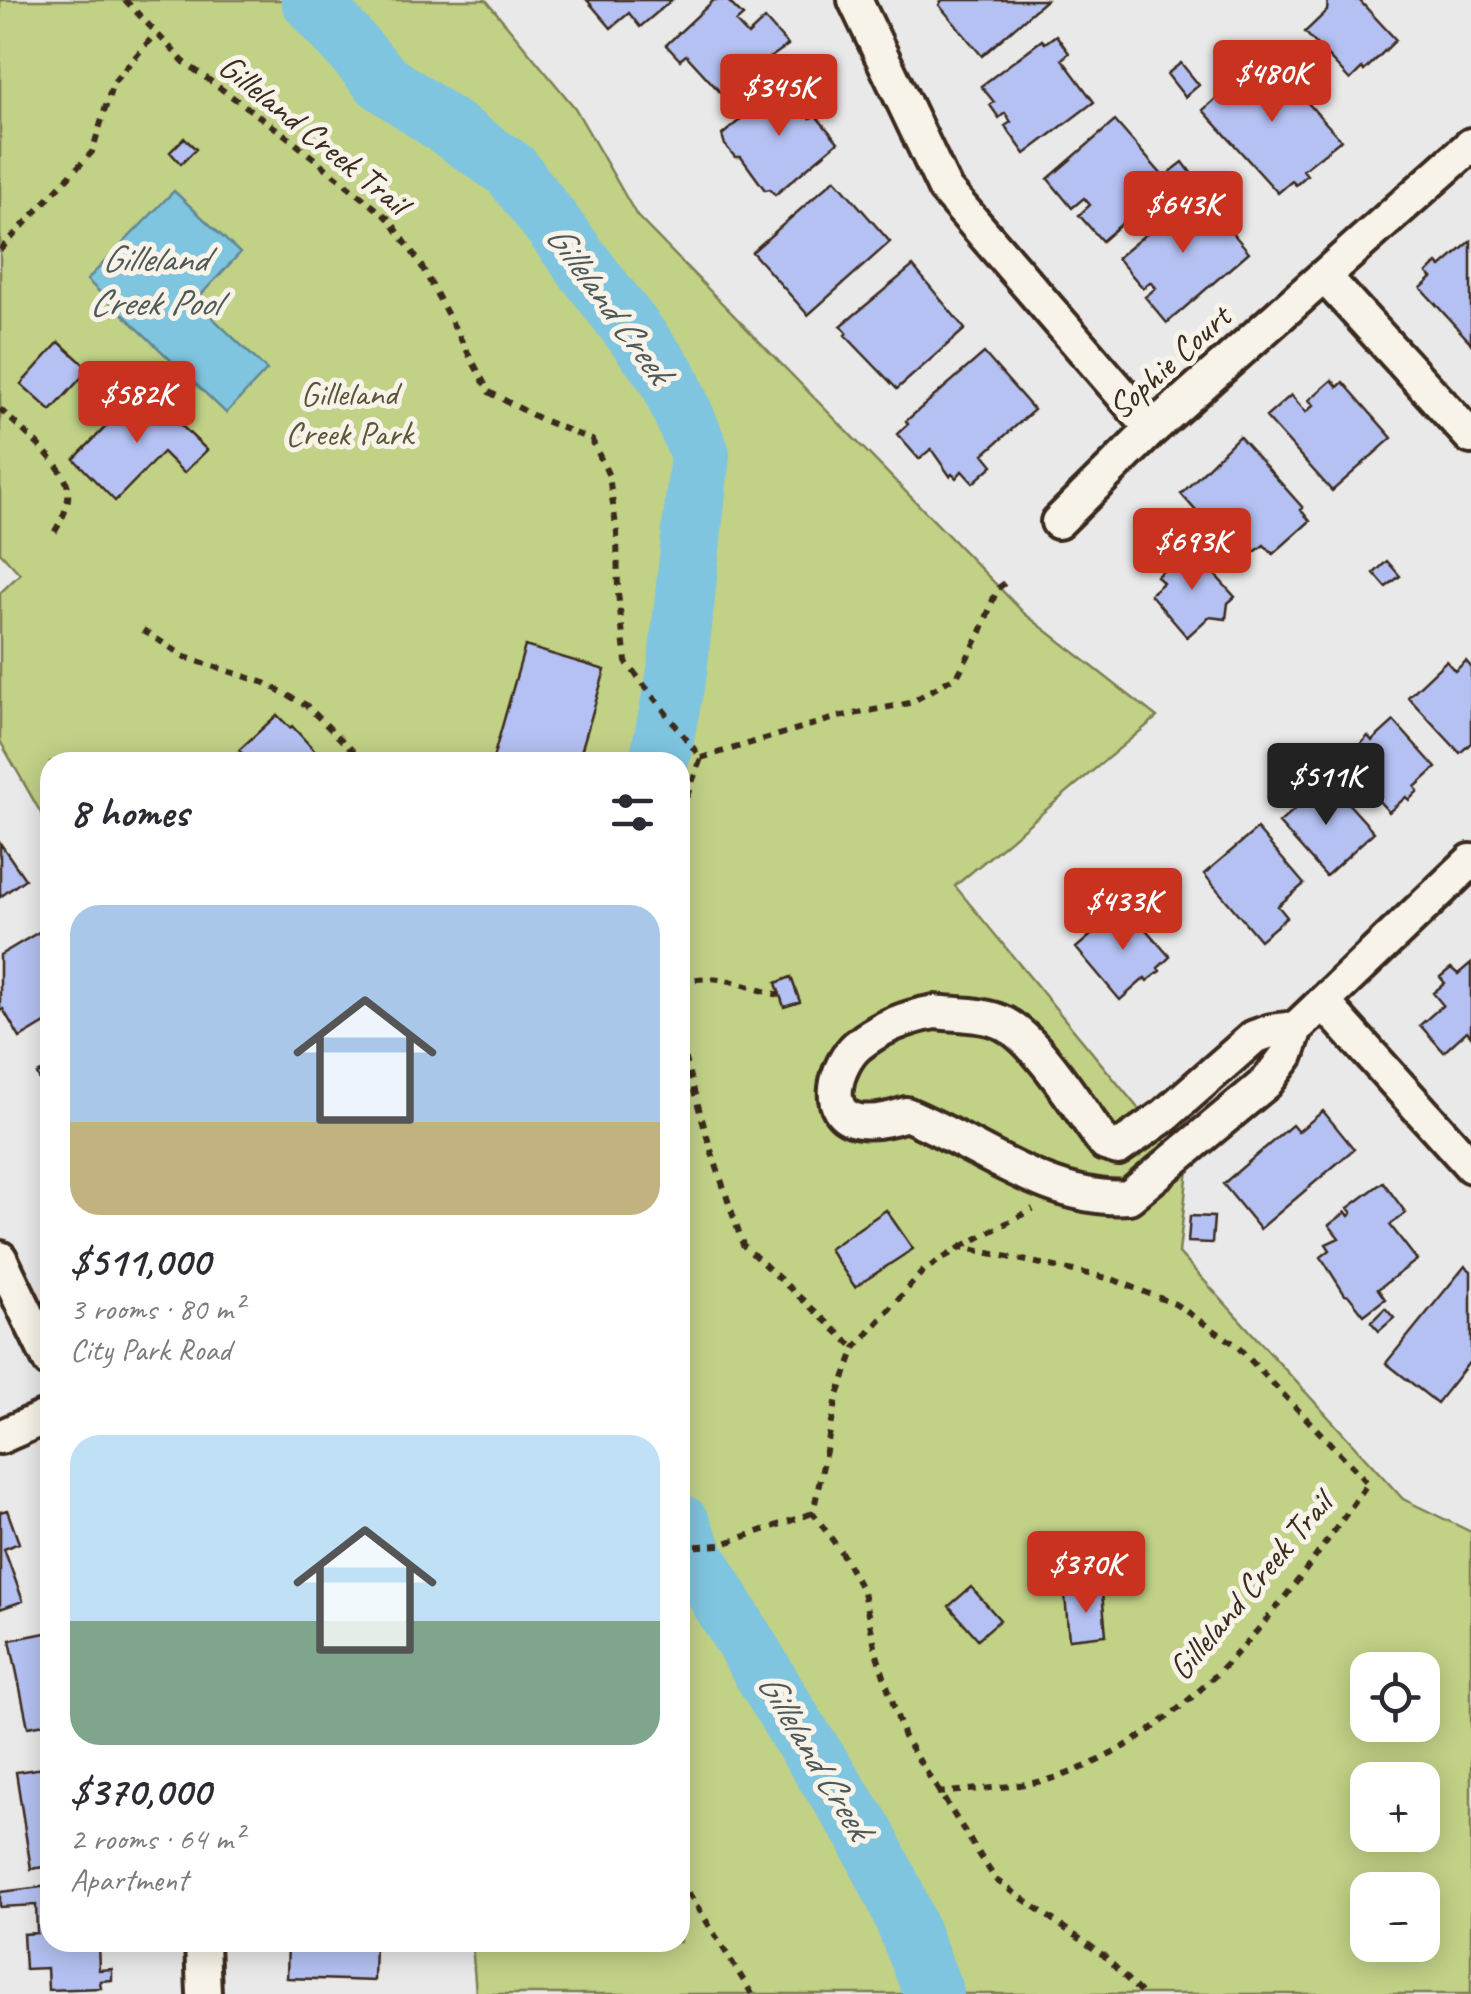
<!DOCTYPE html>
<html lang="en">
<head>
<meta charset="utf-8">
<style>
	body { margin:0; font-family:Caveat,sans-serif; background:#f7f7f7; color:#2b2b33; height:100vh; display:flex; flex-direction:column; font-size:38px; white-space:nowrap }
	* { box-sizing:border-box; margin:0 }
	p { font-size:32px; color:#7c7c81 }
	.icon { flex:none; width:55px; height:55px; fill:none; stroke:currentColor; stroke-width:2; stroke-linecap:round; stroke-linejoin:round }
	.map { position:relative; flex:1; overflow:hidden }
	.sheet { position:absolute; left:40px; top:752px; width:650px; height:1200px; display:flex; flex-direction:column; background:#fff; border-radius:30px; box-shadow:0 5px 25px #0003 }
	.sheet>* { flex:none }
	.buttons { position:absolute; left:1350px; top:1652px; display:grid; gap:20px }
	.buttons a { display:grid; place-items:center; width:90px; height:90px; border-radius:20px; background:#fff; box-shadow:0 5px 25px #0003; font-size:50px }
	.price { position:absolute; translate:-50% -85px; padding:0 22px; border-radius:10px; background:#c8321e; color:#fff; font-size:32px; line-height:65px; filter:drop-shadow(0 2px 5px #0008) }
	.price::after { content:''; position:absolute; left:50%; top:60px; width:30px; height:22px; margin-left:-15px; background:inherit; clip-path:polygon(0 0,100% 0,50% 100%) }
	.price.selected { background:#222; color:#fff }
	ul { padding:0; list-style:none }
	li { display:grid; align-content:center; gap:20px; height:530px; padding:0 30px }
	li span { display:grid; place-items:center; height:310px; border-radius:30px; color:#555 }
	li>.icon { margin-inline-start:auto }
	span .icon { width:180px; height:180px; fill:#fffc; stroke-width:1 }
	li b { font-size:42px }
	h2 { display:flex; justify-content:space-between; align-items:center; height:120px; padding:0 30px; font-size:42px }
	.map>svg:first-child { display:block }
	.green { fill:#c1d186; stroke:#7e7e52; stroke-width:2.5; fill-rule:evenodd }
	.water { fill:#7fc5df; stroke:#648792; stroke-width:2.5 }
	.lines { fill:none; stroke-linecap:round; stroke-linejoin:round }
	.river { stroke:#7fc5df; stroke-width:60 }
	.building { fill:#b4c1f2; stroke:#3b2a1e; stroke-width:2.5 }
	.minor-casing { stroke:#3b2a1e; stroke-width:40 }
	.path { stroke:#3b2a1e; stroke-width:6; stroke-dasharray:8 8; stroke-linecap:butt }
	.minor { stroke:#f7f3e8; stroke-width:32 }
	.labels { text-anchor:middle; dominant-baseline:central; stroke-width:10; stroke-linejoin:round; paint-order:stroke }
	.street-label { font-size:35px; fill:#3b2a1e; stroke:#f7f3e8 }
	.park-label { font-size:35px; fill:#5c5438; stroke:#f7f3e8 }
	.water-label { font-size:38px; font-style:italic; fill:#4f5858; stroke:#f7f3e8 }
</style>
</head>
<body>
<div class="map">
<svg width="1471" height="1994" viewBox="0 0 1471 1994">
	<rect width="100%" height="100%" fill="#eae9ea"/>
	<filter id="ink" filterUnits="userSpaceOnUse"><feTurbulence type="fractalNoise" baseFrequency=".01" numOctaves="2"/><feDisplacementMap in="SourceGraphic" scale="20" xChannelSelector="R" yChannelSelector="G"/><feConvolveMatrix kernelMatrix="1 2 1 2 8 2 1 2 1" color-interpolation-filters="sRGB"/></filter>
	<g filter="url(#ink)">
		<path class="green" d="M0,0H486L575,108L637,216L1025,614L1157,717L955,886L1188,1169L1179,1253L1403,1499L1471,1532V1994H476L472,1943L680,1942V762H50V829L0,741V593L20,574L0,552ZM1368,1670H1422V1725H1368ZM1368,1780H1422V1835H1368ZM1368,1890H1422V1945H1368Z"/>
		<path class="water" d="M174,191L240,253L195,301L267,370L226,413L87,280Z"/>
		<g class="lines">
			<path class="river" d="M311,0L382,81L511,170L668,377L700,454L677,672L659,762
				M680,1524L697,1560L797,1730L864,1832L894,1893L934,1994"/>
		</g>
		<path class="building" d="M587,0H672L640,27L629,13L611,28Z
			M714,0H727L743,16L736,22L748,35L765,19L788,45L721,93L686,55L680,60L666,45Z
			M942,0H1046L982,56L939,5Z
			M1328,0H1359L1396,40L1364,71L1362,68L1350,80L1305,32L1327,11Z
			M1056,35L1069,53L1062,59L1094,102L1025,154L1005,126L1011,122L1005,113L999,118L990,105L994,102L981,86L1042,40L1045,43Z
			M1265,55L1341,140L1303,170L1307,175L1296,185L1292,181L1278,193L1203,110Z
			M1181,63L1199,85L1185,97L1167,74Z
			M786,81L801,99L797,102L810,118L816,116L838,142L775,195L770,189L765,190L741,157H735L725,145L722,135Z
			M1115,121L1169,183L1102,241L1079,215L1090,205L1084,198L1072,208L1048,179Z
			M184,138L196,149L181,164L170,152Z
			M1183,162L1192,174L1179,184L1170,172Z
			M835,179L890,242L808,315L752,252Z
			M1197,192L1249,252L1167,323L1145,297L1156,288L1150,282L1143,288L1117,258Z
			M1471,241V343L1421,288L1432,278L1427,273L1437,263L1441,267Z
			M913,266L965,329L897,389L845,335L847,333L841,326Z
			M59,342L89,369L51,411L21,384Z
			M984,353L1034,410L984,454L993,465L973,483L962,471L956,478L952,474L950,476L931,449L919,459L897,434L908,424L906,421Z
			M1332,380L1338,387L1343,382L1392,438L1332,491L1266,417L1291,395L1306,412L1314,405L1309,400Z
			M143,389L207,450L184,473L163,452L115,501L74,459Z
			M1239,436L1303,508L1301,510L1310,521L1273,554L1264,545L1241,562L1181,494Z
			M1190,547L1235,597L1228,603L1226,619L1209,617L1187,637L1150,594L1163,583L1157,576Z
			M1387,561L1400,576L1386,587L1374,573Z
			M525,646L605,670L578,762H492Z
			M1446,661L1455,671L1466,661L1471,667V743L1460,753L1408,697Z
			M277,715L290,728L292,726L325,762H250L239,750Z
			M1394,721L1436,768L1415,787L1418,791L1409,800L1406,797L1389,812L1344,763L1368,736L1372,741Z
			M1327,780L1374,832L1326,876L1279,823Z
			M1257,829L1304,884L1278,906L1287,917L1260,940L1204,874Z
			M0,843L25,879L0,897Z
			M1125,906L1170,957L1158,968L1160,971L1147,981L1145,978L1120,1000L1076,948Z
			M44,929L50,939V1020L20,1038L3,1009L0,1011V955Z
			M1471,963V1036L1467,1031L1444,1052L1420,1025L1443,1005L1433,993L1445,983L1440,977L1451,968L1458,974Z
			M791,977L800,1002L784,1007L776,983Z
			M50,1068V1103L37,1074Z
			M1323,1111L1354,1149L1260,1229L1223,1184L1292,1125L1298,1132Z
			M1383,1182L1406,1213L1390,1225L1417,1260L1378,1289L1385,1299L1364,1315L1349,1296L1345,1295L1321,1257L1330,1250L1326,1244L1339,1238L1329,1225L1346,1212L1349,1216L1352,1213L1348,1208Z
			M886,1210L913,1249L855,1287L829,1249Z
			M1190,1216L1214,1217L1212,1243L1188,1242Z
			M1465,1266L1471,1271V1360L1437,1403L1386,1363Z
			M1385,1308L1394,1318L1379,1331L1371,1322Z
			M7,1510L19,1543L4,1549L23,1601L0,1609V1512Z
			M971,1587L1000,1620L978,1639L949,1606Z
			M1102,1592L1106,1635L1069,1639L1065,1596Z
			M50,1632V1723L28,1727L10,1640Z
			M50,1767V1866L31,1869L16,1772Z
			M50,1886V1942H98L99,1970L112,1969V1980L100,1981L101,1988L48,1990L47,1968L25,1969L23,1934L37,1933L36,1905L0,1907V1892Z
			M288,1942H375L374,1981L287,1978Z"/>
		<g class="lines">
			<defs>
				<path id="minor" d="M855,0L945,189L1152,429
					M1325,277L1471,437
					M1058,522L1152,429L1471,145
					M1324,1003L1471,1166
					M935,1012C957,1015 984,1013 1005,1024C1039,1042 1081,1112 1105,1144L1118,1148L1164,1116L1254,1037L1271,1031L1296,1028L1287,1055L1266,1083L1129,1197C1050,1203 977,1143 906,1114C892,1119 875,1123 860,1121C820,1115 837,1064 857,1046C880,1027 906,1017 935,1012Z
					M1296,1028L1471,861
					M0,1258L50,1361
					M0,1437L50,1415
					M202,1942L204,1994"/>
			</defs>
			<use href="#minor" class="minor-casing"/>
			<path class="path" d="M125,0L184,62L285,135L389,219L420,263L489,392L540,419L592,440L609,476L617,533L618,593L626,662L701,758L680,815
				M0,250L92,152L113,83L155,34
				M0,409C18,427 64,463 68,488C70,505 62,519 54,533
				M143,630L185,657L265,683L306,705L364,762
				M701,758L838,717L910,703L958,675L981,632L997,589L1009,580
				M680,983C720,970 741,987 780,995
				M680,1042L710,1147L743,1245L855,1348
				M961,1247L1033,1209
				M680,1547L720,1545L813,1513
				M937,1793C973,1789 1026,1787 1058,1777C1196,1731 1288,1597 1368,1483L1236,1345L1175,1304L1112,1279L961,1247L924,1270L855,1348L837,1398L813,1513L841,1552L863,1592L877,1655L904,1737L996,1880L1103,1955L1142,1994
				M680,1879L752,1994"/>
			<use href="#minor" class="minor"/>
		</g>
	</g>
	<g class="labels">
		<g class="street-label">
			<text transform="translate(314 134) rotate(39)">Gilleland Creek Trail</text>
			<text transform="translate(1169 362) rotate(-42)">Sophie Court</text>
			<text transform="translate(1250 1586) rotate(-50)">Gilleland Creek Trail</text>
		</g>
		<g class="park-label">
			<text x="349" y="393">Gilleland<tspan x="349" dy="40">Creek Park</tspan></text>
		</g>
		<g class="water-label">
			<text x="154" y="258">Gilleland<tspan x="154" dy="44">Creek Pool</tspan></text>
			<text transform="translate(609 303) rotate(54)">Gilleland Creek</text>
			<text transform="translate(815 1755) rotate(59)">Gilleland Creek</text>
		</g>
	</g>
</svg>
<div class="buttons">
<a><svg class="icon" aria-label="locate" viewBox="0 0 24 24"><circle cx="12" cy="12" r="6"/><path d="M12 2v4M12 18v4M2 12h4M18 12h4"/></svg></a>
<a>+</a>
<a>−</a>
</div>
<b class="price" style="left:1272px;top:125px">$480K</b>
<b class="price" style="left:779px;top:139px">$345K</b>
<b class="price" style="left:1183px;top:256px">$643K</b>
<b class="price" style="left:137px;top:446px">$582K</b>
<b class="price" style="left:1192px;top:593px">$693K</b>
<b class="price selected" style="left:1326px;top:828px">$511K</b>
<b class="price" style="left:1123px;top:953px">$433K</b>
<b class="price" style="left:1086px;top:1616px">$370K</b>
<section class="sheet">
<h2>8 homes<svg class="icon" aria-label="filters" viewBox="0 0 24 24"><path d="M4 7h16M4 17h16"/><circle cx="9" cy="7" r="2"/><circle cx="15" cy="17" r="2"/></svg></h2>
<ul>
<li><span style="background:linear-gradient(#a9c7e8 70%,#c2b280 0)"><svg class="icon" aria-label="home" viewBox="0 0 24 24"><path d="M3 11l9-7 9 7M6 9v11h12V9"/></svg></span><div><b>$511,000</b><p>3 rooms · 80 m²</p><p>City Park Road</p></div></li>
<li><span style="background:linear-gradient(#bfe0f5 60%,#7fa58c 0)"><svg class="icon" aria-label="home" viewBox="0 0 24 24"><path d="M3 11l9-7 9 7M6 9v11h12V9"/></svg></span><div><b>$370,000</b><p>2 rooms · 64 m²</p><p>Apartment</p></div></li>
</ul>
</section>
</div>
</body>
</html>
